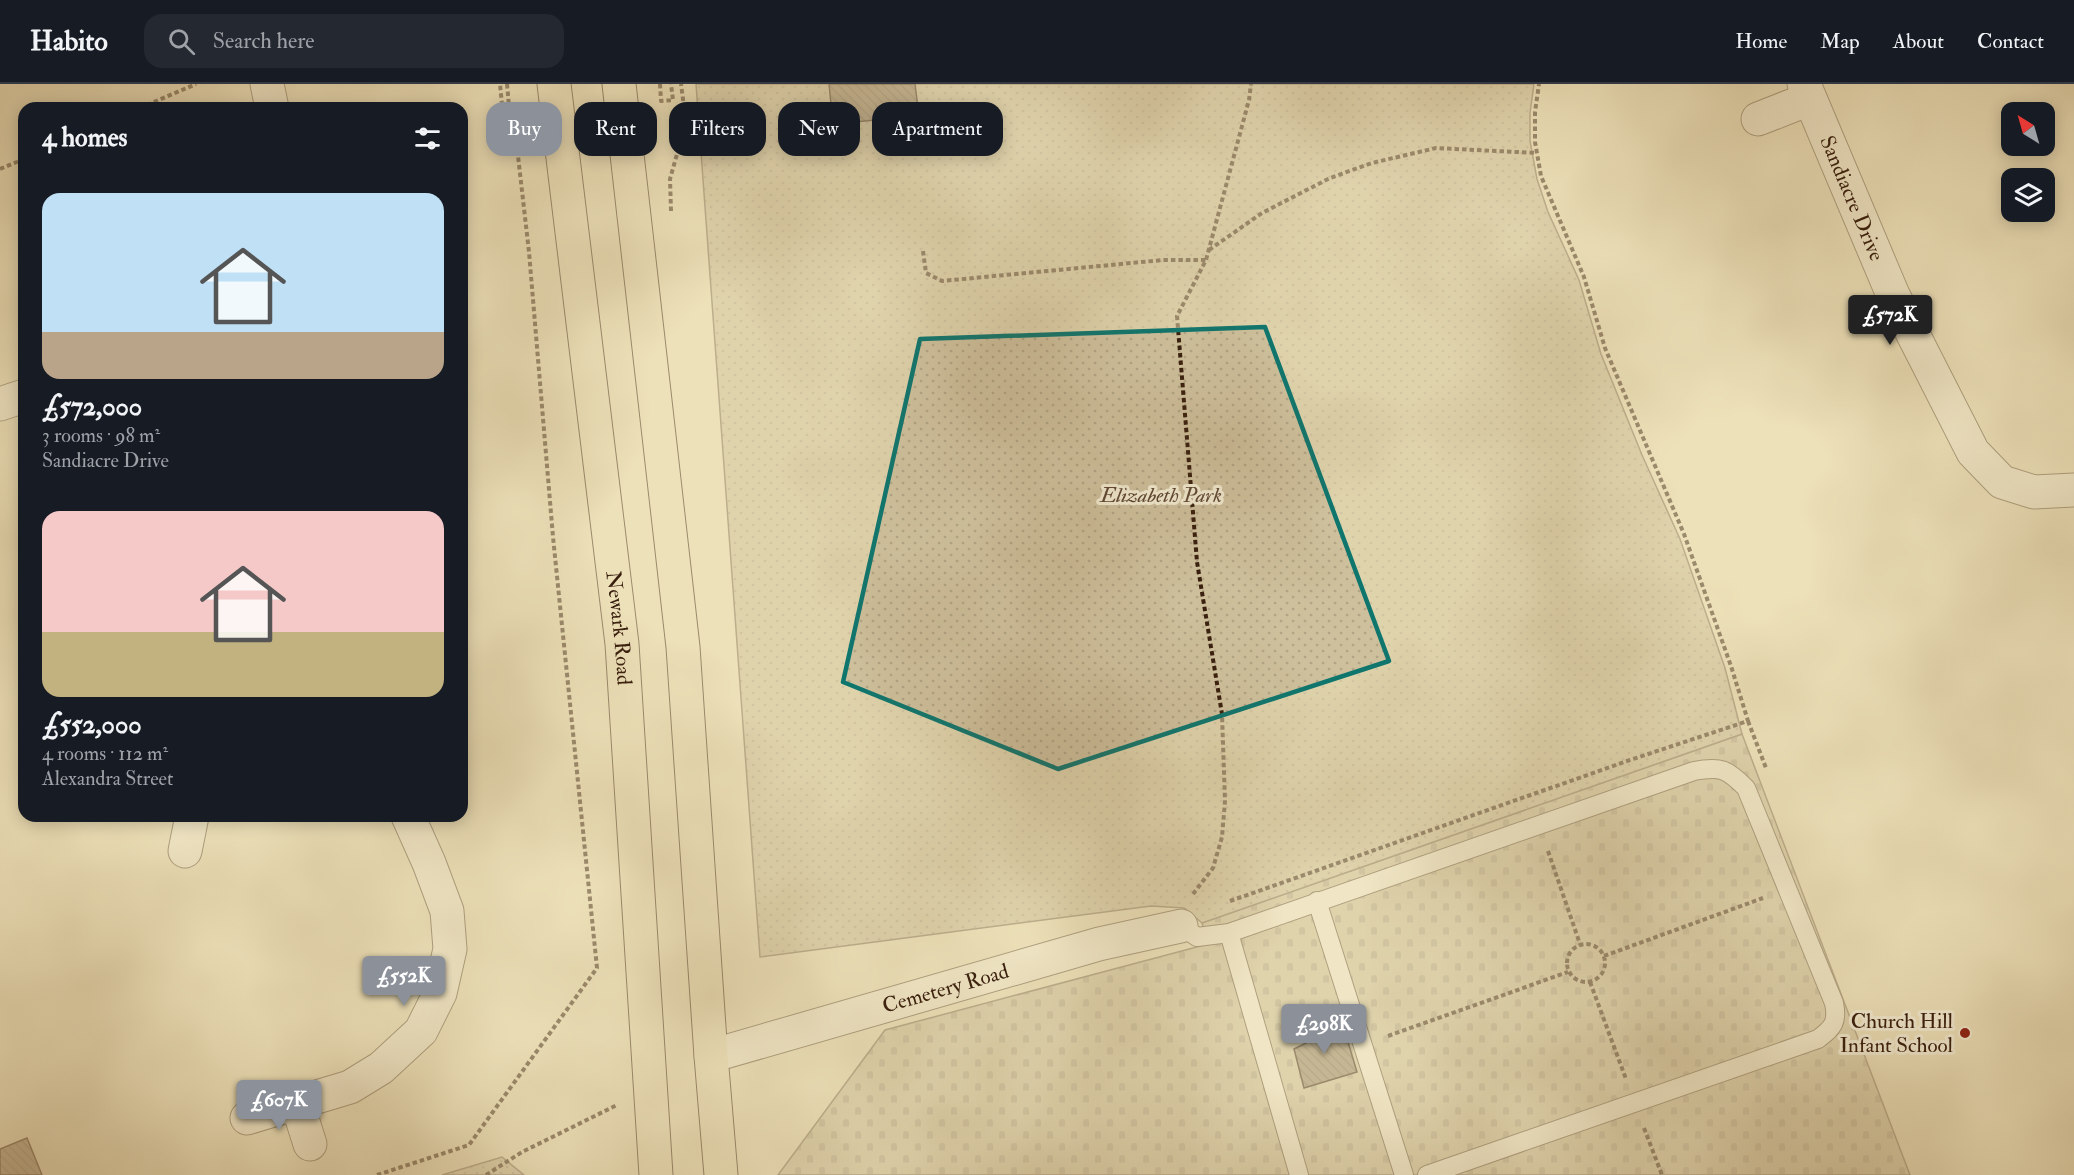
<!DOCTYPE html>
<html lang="en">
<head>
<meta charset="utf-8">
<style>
	body { margin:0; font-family:"IM FELL Double Pica",serif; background:#242831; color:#f1f3f6; height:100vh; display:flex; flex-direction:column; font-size:22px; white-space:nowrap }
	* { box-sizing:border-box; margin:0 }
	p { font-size:20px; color:#9ea1a6 }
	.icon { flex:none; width:33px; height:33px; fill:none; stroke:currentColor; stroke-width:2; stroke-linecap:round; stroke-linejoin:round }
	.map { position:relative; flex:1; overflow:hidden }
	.sheet { position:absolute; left:18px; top:18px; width:450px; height:720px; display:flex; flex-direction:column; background:#171b24; border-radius:18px; box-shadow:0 3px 15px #0003 }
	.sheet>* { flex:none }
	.guide { position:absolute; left:486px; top:18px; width:570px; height:54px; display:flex; gap:12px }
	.needle { width:39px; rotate:323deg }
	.fabs { position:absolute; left:2001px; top:18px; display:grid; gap:12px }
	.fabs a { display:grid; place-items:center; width:54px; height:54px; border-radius:12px; background:#171b24; box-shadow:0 3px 15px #0003; font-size:30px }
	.price { position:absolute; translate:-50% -51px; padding:0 14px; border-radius:6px; background:#8c9099; color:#fff; font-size:20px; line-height:39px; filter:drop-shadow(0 2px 3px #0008) }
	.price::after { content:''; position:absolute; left:50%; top:36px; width:18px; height:14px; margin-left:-9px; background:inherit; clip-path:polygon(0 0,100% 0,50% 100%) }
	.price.selected { background:#222; color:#fff }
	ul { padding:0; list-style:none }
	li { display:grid; align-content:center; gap:12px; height:318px; padding:0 24px }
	li span { display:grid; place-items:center; height:186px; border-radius:18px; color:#555 }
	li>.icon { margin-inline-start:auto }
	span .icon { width:108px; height:108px; fill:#fffc; stroke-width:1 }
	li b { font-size:26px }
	h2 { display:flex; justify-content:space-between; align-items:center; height:72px; padding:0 24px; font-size:26px }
	.tag { padding:0 21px; border-radius:18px; background:#171b24; box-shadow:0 3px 15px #0003; font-size:21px; line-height:54px }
	.tag.selected { background:#8c9099; color:#fff }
	header { display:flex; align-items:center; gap:36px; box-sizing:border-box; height:84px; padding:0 30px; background:#171b24; border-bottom:2px solid #363941 }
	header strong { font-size:28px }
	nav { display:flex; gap:33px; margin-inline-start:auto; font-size:21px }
	.search { width:420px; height:54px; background:#242831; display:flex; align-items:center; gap:15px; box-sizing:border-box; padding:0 21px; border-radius:18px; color:#9ea1a6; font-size:22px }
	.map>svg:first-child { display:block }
	.cemetery { fill:url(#cemetery-stones); stroke:#847055; stroke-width:1.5 }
	.park { fill:url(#park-dots); stroke:#847055; stroke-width:1.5 }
	.building { fill:url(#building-back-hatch); stroke:#391f0e; stroke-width:1.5 }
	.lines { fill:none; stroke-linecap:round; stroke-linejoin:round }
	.lane-casing { stroke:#665039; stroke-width:20 }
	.street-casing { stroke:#665039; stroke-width:35 }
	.highway-casing { stroke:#391f0e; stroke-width:35 }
	.path { stroke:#391f0e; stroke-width:4; stroke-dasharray:4.5 3; stroke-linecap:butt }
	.lane { stroke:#f3ecd2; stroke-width:18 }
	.street { stroke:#f3ecd2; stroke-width:33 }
	.highway { stroke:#ede1b9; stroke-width:33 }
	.marked { fill:none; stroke:#0f766e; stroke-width:4.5; stroke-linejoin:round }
	.poi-dot { fill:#8f2418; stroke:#f3ecd2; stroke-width:2 }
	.labels { text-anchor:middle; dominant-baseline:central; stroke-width:6; stroke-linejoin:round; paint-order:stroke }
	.street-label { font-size:21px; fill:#391f0e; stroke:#f3ecd2 }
	.park-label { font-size:21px; font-style:italic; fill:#5e4732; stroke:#f3ecd2 }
	.poi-label { font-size:21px; fill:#391f0e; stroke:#f3ecd2; text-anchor:end }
</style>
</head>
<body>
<header>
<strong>Habito</strong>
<div class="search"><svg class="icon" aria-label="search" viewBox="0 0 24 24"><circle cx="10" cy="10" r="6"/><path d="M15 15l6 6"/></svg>Search here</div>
<nav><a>Home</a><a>Map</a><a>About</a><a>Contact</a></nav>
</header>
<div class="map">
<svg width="2074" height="1091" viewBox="0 0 2074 1091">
	<defs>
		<pattern id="cemetery-stones" width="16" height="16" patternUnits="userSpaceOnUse" patternTransform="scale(1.5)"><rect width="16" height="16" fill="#cec09c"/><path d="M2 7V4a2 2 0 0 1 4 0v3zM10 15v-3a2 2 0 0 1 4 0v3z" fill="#b2a585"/></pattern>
		<pattern id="park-dots" width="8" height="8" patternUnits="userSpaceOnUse" patternTransform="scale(1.5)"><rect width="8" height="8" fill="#cec09c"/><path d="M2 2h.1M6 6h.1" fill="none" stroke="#b2a585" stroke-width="1.8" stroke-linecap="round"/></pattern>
		<pattern id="building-back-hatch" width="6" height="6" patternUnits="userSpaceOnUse" patternTransform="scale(1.5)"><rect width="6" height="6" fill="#978467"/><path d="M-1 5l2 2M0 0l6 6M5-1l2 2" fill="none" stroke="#7c6b53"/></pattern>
	</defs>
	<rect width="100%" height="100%" fill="#ede1b9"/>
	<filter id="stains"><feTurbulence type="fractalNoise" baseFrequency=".00333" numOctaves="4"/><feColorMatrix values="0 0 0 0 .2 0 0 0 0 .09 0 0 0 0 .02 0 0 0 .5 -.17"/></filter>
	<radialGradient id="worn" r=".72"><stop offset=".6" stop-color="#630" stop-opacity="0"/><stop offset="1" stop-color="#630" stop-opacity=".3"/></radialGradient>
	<path class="cemetery" d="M1742,650L1910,1091H778L885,946L1208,860L1202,839Z"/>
	<path class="park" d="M696,0H1534L1530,29V57L1537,95L1548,128L1579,196L1601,270L1642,371L1680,455L1725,584L1742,650L1202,839L1184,824L1151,822L760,873Z
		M502,1073L524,1091H442Z"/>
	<path class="building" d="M829,0H915L919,32L833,40Z
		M1329,935L1333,951L1345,948L1357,988L1304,1004L1294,965L1308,958L1304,942Z
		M27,1054L42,1091H0V1065Z"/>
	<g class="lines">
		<defs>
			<path id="lane" d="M1317,817L1404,1091
				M1181,842L1197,853L1229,849L1694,687C1721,682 1727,685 1746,704L1834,919C1838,938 1833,944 1818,955L1427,1091
				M1229,849L1299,1091"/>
			<g id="street">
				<path d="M267,0L272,24"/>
				<path id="s1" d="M1804,0L1893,211L1973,368L2002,398L2034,408L2074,406"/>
				<path d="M1758,35L1809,15"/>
				<path d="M0,320L24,312"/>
				<path d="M185,767L192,732"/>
				<path id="s2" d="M711,972L1099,860L1181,842"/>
				<path d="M297,1019L310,1060"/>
				<path d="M247,1034L350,1003L381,984L421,947L440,909L450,865L447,827L429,779L408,732"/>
			</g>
			<g id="highway">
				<path id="s3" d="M554,0L622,560L656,1091"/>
				<path d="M619,0L683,563L711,972L721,1091"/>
			</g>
		</defs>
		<use href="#lane" class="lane-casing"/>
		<use href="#street" class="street-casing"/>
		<use href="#highway" class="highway-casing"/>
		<path class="path" d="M507,0L510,33L522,31V29
			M660,0L661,17L673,16L671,0
			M140,24L196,0
			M0,85L24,75
			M671,127L670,95L686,38L681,0
			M1209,166L1262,129L1330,94L1372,79L1436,64L1537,69
			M923,167L926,189L942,197L1163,176H1206
			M1748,637L1766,684
			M1548,767L1580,860
			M1193,810L1213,784L1222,753L1225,717L1222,630L1197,478L1177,232L1206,176L1249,16L1251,0
			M1230,817L1627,677L1748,637L1731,582L1684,450L1605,264L1584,193L1541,92L1535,58V28L1539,0
			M1567 879a19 19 0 1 1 38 0a19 19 0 1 1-38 0Z
			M1604,872L1763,814
			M1590,898L1626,995
			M1388,952L1568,888
			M1644,1044L1662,1091
			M377,1091L469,1061L597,884L553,453L529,168L518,72L504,41L500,0
			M486,1091L522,1068L617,1021"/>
		<use href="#lane" class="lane"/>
		<use href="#street" class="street"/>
		<use href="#highway" class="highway"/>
	</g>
	<path d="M0 0H2074V1091H0ZM1265,243L1389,577L1058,685L843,598L920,255Z" fill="#ede1b9" fill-opacity=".55" fill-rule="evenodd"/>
	<path class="marked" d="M1265,243L1389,577L1058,685L843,598L920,255Z"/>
	<circle class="poi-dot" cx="1965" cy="949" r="6"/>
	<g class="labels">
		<g class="street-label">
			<text stroke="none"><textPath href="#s1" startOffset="124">Sandiacre Drive</textPath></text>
			<text stroke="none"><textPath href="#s3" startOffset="548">Newark Road</textPath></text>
			<text stroke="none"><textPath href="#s2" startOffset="244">Cemetery Road</textPath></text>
		</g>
		<g class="park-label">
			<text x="1161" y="411">Elizabeth Park</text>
		</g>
		<g class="poi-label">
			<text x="1953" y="937">Church Hill<tspan x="1953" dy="24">Infant School</tspan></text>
		</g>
	</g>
	<rect width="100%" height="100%" filter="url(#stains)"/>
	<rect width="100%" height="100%" fill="url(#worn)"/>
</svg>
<div class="fabs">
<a><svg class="needle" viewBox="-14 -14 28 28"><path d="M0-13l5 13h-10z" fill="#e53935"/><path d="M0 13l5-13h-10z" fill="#9ea1a6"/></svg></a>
<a><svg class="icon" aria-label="layers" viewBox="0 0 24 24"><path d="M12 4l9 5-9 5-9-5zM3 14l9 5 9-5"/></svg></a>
</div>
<b class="price selected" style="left:1890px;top:262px">£572K</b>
<b class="price" style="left:404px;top:923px">£552K</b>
<b class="price" style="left:1324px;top:971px">£298K</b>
<b class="price" style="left:279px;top:1047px">£607K</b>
<div class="guide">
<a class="tag selected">Buy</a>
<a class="tag">Rent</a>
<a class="tag">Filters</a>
<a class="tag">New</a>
<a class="tag">Apartment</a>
</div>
<section class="sheet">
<h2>4 homes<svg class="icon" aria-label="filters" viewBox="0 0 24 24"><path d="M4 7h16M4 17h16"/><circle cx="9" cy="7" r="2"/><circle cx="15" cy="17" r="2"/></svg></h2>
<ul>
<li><span style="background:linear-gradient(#bfe0f5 75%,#b9a48a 0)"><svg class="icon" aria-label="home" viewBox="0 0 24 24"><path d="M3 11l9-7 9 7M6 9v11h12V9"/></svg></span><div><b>£572,000</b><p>3 rooms · 98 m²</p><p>Sandiacre Drive</p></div></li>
<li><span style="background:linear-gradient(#f6c9c9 65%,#c2b280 0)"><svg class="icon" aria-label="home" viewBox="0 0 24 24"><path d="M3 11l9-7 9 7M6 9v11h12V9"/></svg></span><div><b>£552,000</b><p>4 rooms · 112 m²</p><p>Alexandra Street</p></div></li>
</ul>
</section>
</div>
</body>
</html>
